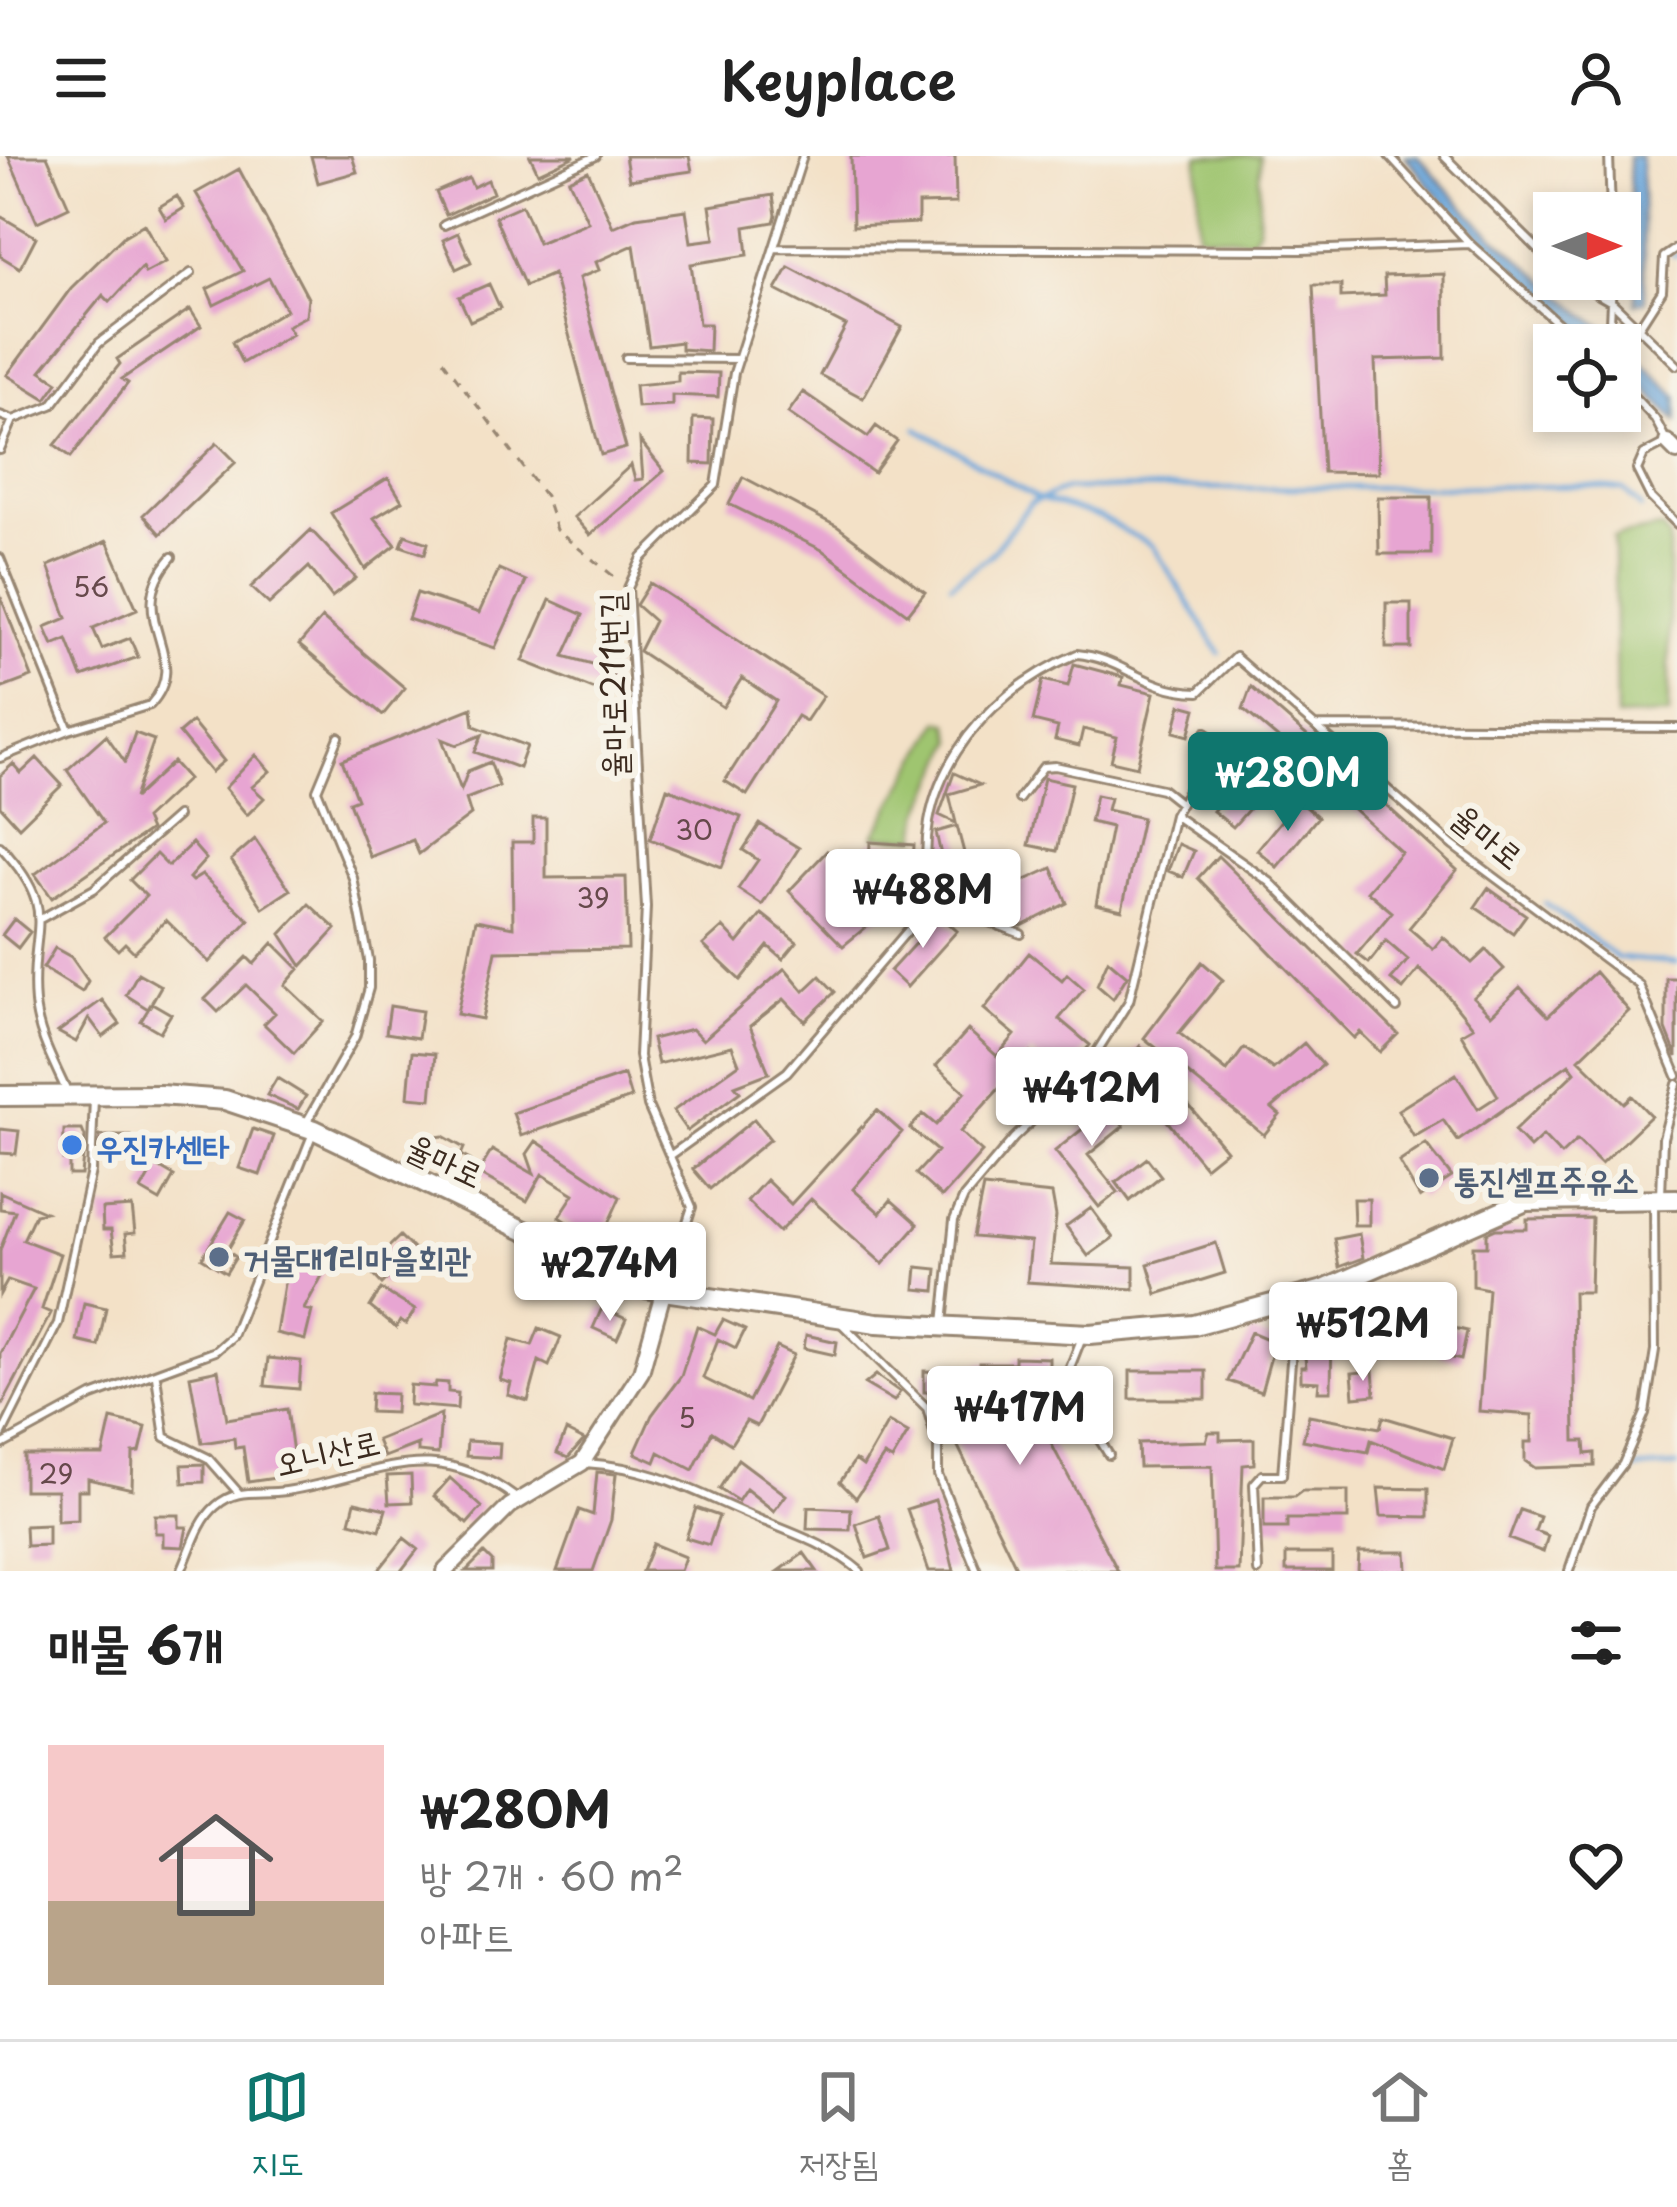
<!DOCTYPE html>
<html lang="ko">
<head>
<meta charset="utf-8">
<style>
	body { margin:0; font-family:"Playpen Sans","Poor Story",sans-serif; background:#f2f2f2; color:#222; height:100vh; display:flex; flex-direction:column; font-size:45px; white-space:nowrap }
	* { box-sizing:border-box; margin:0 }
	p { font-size:39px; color:#767676 }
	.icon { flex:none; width:66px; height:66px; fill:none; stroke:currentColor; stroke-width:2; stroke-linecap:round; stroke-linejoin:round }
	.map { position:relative; height:1415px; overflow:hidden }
	.side { display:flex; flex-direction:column; background:#fff; flex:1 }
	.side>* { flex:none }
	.needle { width:78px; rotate:90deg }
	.buttons { position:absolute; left:1533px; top:36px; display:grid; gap:24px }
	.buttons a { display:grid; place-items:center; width:108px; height:108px; border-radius:0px; background:#fff; box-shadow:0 6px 18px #0003; font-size:60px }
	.price { position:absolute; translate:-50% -102px; padding:0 27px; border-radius:12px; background:#fff; color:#222; font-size:39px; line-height:78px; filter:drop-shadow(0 3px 6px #0008) }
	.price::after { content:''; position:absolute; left:50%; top:72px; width:36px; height:27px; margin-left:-18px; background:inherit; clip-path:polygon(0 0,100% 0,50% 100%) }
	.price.current { background:#0f766e; color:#fff }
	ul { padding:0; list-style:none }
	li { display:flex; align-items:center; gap:36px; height:300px; padding:0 48px }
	li span { display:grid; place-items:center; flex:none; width:336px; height:240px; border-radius:0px; color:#555 }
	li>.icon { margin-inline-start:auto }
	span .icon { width:144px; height:144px; fill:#fffc; stroke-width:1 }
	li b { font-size:51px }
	h2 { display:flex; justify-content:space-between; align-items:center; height:144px; padding:0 48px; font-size:51px }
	header { display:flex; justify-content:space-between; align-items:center; height:156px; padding:0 48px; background:#fff; font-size:54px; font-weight:600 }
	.tab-bar { display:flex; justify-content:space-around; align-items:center; height:168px; border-top:3px solid #e0e0e0; background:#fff; font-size:33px; color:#767676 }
	.tab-bar a { display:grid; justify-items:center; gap:6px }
	.tab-bar .current { color:#0f766e }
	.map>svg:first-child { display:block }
	.green { fill:#9fc56f; stroke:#6d7846; stroke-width:3 }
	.water { fill:#6aa6db; stroke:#52687c; stroke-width:3 }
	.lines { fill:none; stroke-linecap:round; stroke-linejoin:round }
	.stream { stroke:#6aa6db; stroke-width:4.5 }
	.building { fill:#e7a5d2 }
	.lane-casing { stroke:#978672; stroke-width:12 }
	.street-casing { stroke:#978672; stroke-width:20 }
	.secondary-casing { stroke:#978672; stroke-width:24 }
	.path { stroke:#978672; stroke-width:3; stroke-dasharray:9 9; stroke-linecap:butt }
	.lane { stroke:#fff; stroke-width:6 }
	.street { stroke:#fff; stroke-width:14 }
	.secondary { stroke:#fff; stroke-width:18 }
	.shop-dot { fill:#3f7fe0; stroke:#f7f3e8; stroke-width:4.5 }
	.service-dot { fill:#5c6f8a; stroke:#f7f3e8; stroke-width:4.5 }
	.labels { text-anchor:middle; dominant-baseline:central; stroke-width:12; stroke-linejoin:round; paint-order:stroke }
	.number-label { font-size:27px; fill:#66494b }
	.street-label { font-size:33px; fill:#3b2a1e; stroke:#f7f3e8 }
	.shop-label { font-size:33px; font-weight:bold; fill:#366cbe; stroke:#f7f3e8; text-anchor:start }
	.service-label { font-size:33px; font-weight:bold; fill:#4e5e75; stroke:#f7f3e8; text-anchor:start }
</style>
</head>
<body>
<header><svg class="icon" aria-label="menu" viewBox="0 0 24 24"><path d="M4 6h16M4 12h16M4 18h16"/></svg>Keyplace<svg class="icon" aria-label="person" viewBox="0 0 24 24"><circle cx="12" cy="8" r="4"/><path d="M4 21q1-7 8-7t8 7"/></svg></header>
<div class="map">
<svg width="1677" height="1415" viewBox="0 0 1677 1415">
	<rect width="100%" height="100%" fill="#f7f3e8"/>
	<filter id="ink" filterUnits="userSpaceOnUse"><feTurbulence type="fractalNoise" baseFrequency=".00833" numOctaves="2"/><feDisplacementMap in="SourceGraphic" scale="24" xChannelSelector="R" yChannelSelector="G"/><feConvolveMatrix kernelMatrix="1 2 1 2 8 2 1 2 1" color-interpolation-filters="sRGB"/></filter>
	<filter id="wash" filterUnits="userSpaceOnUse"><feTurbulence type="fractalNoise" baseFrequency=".004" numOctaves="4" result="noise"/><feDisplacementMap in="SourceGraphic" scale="48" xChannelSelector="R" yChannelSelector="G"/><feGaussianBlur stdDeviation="2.7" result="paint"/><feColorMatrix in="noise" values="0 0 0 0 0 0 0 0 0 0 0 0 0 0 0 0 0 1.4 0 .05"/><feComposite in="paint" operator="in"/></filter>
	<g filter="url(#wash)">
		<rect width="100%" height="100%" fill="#f3e1c7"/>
		<path class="green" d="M1198,0H1260L1258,73L1251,83L1198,78Z
			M1661,372L1669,382V559L1616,561L1614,381Z
			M940,565L949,567L954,585L921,657L918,682L874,680Z"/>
		<path class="water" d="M1405,0H1417L1481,69L1585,159L1616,179L1677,240V265L1620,207V189H1600L1446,49Z
			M1628,0H1641L1645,145L1636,148Z"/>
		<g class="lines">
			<path class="stream" d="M1673,99H1677
				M917,272L1037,342L1101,362L1153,390L1220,497
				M951,428L989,400L1031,347L1066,333L1588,330L1624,334L1641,352
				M1545,747L1617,802L1677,807
				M1606,1345L1635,1313L1677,1310"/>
		</g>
		<g id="blocks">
			<path class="building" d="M8,0H47L69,51L37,66Z
				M311,0H352L357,16L318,27Z
				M530,0H575L538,17Z
				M625,0H689L692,15L629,24Z
				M851,0H955L956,47L918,48V67L853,70Z
				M239,13L308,142L306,160L287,170L292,178L242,207L232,186L286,154L269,122L214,149L207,133L243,115L196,37Z
				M588,15L613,71L636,61L686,54L691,86L715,83L710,50L773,39L776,59L774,66L745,71L748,99L691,108L699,168H710L709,195L681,193V186L649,190L634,89L596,106L599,114L579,122L626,292L601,299L553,118L525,130L495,61L522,49L538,87L588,66L569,24Z
				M469,22L473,31L488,24L493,37L446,59L436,36Z
				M177,40L184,52L166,63L159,51Z
				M0,60L36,81L20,112L0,100Z
				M144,68L166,106L145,117L142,111L110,146L103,139L41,215L58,226L46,243L7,219L71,132L124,80Z
				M458,77L471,106L456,113L443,84Z
				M789,111L902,171L863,242L820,219L846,170L776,134Z
				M1444,118L1445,202L1375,204L1379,317L1323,316L1313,129H1341V141L1385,139L1384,120Z
				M489,128L500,152L470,165L459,141Z
				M190,153L201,170L122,223L128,227L71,301L55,289L120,208L117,203Z
				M678,216L719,217L718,241L672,239V249L637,251L635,229L678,225Z
				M803,236L868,281L876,270L897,285L874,317L788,257Z
				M693,262L713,263L712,308L692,307Z
				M640,285L664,315L590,379L574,361L631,309L635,324L643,323Z
				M217,287L236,306L160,378L143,359Z
				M743,321L838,371L925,436L908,458L822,394L729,348Z
				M388,322L402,345L374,362L396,389L365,413L331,357Z
				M1378,341H1431V398H1379Z
				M311,374L356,422L332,441L309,411L269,448L251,431Z
				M405,379L428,387L425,398L401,390Z
				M107,385L137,453L93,472L102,493L130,482L138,501L82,521L67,483L53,489L45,471L67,462L48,410Z
				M499,413L526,425L495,492L408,463L417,437L479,457Z
				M650,427L823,540L806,565L797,560L747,639L725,625L776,545L742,522L723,551L639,495L654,465L636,449Z
				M0,439L32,521L0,533Z
				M550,444L583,459L564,500L614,514L608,539L523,505Z
				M1386,447H1411V492H1386Z
				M322,462L405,532L383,559L299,489Z
				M1074,508L1123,521L1121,529L1154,537L1137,611L1111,605L1117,581L1083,573L1079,590L1055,584L1058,571L1033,565L1043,524L1068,530Z
				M1251,531L1345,613L1329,633L1293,603L1233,671L1213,655L1252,607L1258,611L1281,585L1243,553Z
				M1181,549L1196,553L1189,580L1174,576Z
				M472,552L474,570L527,590L519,612L475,596L482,579L457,589L442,583L461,634L468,615L490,606L499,630L466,643L471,659L419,698L413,684L370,701L349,646L357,643L342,604Z
				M192,566L224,605L211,616L179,577Z
				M135,577L154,584L134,642L173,606L188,623L145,663L150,674L52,742L35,718L104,667L67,614L106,579L125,606Z
				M256,599L270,615L252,631L264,642L247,659L225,632Z
				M37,602L62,629L19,671L0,650V620L13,608L21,617Z
				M954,617L980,629L949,638L956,667L939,659Z
				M1044,622L1072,628L1057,695L1029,689Z
				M1363,628L1457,714L1409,772L1433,793L1443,781L1472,807L1486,794L1504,813L1473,841L1491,859L1520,831L1548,860L1595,816L1629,855L1579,903L1624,947L1632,940L1651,960L1601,1008L1577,984L1561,999L1543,980L1530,992L1514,975L1575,916L1569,908L1458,985L1443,964L1414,981L1398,954L1456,918L1478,953L1498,940L1461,878L1473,871L1444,835L1419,813L1403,833L1391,824L1408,804L1386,785L1369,807L1357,798L1392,756L1367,735L1401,696L1347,647Z
				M667,632L741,661L722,711L650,683Z
				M1096,639L1110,642L1107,654L1142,662L1122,754L1096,748L1111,671L1090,666Z
				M1298,644L1318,661L1277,711L1257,694Z
				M533,662H546V722L626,721L628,793L496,795L482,863L457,858L476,764L513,771L512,686H533Z
				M760,668L799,692L762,749L738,733L758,704L743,694Z
				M957,670L968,712L945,718L936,676Z
				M255,683L290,734L263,752L231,704Z
				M870,686L914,689L913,711L869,708Z
				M192,687L206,703L189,722L192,725L202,719L249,764L209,806L166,764L134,796L125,787L118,794L105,781L146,740L130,724L156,698L168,710Z
				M1178,688L1194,695L1183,721L1168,715Z
				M827,695L886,755L843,790L789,735Z
				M1009,699L1019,727L1052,712L1067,747L1022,770L1013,767L989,706Z
				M1218,700L1398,878L1380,896L1360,876L1354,882L1198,722Z
				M1488,732L1526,759L1513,777L1475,751Z
				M309,748L336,773L302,810L281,778Z
				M762,758L797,786L783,803L768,790L740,824L703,789L723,771L738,787Z
				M940,760L957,775L907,831L890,815Z
				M14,763L30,776L18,792L2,779Z
				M273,787L299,813L285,829L323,865L294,897L264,868L275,857L246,829L218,856L205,843L247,801L254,808Z
				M55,792L71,801L88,825L82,836L43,812Z
				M1029,797L1062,824L1067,818L1084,833L1059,863L1090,889L1062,923L1031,897L960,976L982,996L942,1041L916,1018L937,995L910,972L923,958L936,969L965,936L936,910L968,874L997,900L1015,879L984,853Z
				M1108,804L1127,820L1113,843L1097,829Z
				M1202,806L1223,824L1179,877L1227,915L1244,892L1273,913L1304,887L1323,909L1272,952L1280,959L1264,979L1144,882Z
				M785,812L804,835L820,820L835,836L805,865L784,843L750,870L769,917L735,930L740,936L687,975L673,955L739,908L732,890L658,908L652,883L692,873L703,884Z
				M138,817L161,830L148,853L126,839Z
				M1666,822H1677V901L1666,873Z
				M102,844L120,868L103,881L89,862L76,886L58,876Z
				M152,847L171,858L160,876L141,865Z
				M390,850L422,855L418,882L386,877Z
				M1140,890L1226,994L1205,1011L1158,954L1117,919Z
				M412,896L435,898L431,943L408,941Z
				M624,919L631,942L521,980L513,957Z
				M277,922L306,940L298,953L267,939Z
				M1098,937L1124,970L1088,999L1118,1036L1099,1051L1055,995L1090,967L1079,953Z
				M877,954L902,976L853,1033L880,1057L891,1044L918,1068L883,1108L811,1043L779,1076L747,1045L766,1024L791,1048Z
				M754,963L770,983L710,1033L693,1013Z
				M0,973L19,975L16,998L0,997Z
				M253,973L274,980L260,1019L239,1012Z
				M64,974H82L85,981L81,1019H69V1004H63Z
				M100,980H131V991H141V1003H99Z
				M443,980L464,992L461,999L470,1004L465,1014L424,992L430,982Z
				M536,985L620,1041L599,1088L559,1061L574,1038L542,1018L527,1045L478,1017L492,994L534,1018L527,998Z
				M1426,988L1452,1021L1420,1042L1399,1006Z
				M1147,1002L1161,1020L1130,1045L1116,1026Z
				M155,1009L174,1020L160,1045L141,1034Z
				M983,1031L1052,1038L1056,1060L1051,1108L1134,1111V1133L1027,1126L1031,1086L973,1081Z
				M0,1036L45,1056L35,1058L23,1084L60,1098L42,1153L51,1157L0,1253V1197L34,1133L8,1124L0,1138V1094L15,1055L0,1053Z
				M1353,1043H1369V1069H1354Z
				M132,1051L135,1077L125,1078L127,1096L114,1097L111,1074H103L102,1053Z
				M1091,1052L1113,1082L1088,1100L1066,1070Z
				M230,1056L245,1064L227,1095L236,1101L226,1117L202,1102Z
				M1592,1062L1590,1136H1573L1575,1285H1585L1586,1298L1595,1297V1310L1535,1312L1525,1305V1286H1532V1259L1479,1255L1488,1133L1473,1130V1090H1487V1077L1496,1073H1527V1063Z
				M1359,1078L1363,1102L1339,1111L1334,1083Z
				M400,1080L415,1095L382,1128L367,1112Z
				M1216,1087L1225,1117L1157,1138L1148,1108Z
				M630,1093L665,1107L660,1121L625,1108Z
				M298,1102L324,1116L304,1153L312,1155L305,1184L276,1177L284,1128Z
				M917,1111L937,1113L935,1135L915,1133Z
				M381,1133L415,1154L406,1168L400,1165L396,1172L370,1151Z
				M84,1147L106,1152L98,1190L77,1185Z
				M602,1152L626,1163L617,1183L593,1172Z
				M723,1164L745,1174L736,1192L718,1183L703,1222L749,1245L777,1191L794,1199L757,1270L746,1265L731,1288L712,1276L693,1314L659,1296L655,1306L635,1297L652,1259L681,1220L697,1170L715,1178Z
				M1445,1170L1467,1175L1461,1204L1439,1199Z
				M539,1172L561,1181L549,1210L539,1205L528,1245L508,1239L511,1227L500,1224L511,1183L532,1189Z
				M1332,1175L1331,1235H1318L1319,1226L1301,1225V1211H1306L1303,1178Z
				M1251,1176L1275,1186L1261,1236L1228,1225Z
				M806,1179L837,1186L835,1199L804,1192Z
				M1015,1201L1049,1202V1220L1022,1232L1118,1415H1018L951,1276L963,1270L946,1236H924V1215L979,1216V1207H1015Z
				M268,1202L301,1205L299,1233L265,1230Z
				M218,1214L227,1263L287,1253L296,1319L248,1326L243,1291L235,1292L234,1282L202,1287L190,1220Z
				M1130,1215H1206V1243H1130Z
				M1373,1215L1375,1239L1354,1241L1352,1217Z
				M876,1219L900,1236L894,1245L865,1228Z
				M436,1226L448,1227V1236L458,1237L457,1253L409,1249L410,1229L435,1231Z
				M371,1237L396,1238L395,1257L370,1256Z
				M441,1258L438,1298L418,1296V1288L384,1301L377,1284Z
				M1309,1259L1380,1272L1383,1261L1453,1282L1444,1313L1371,1284L1368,1296L1303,1284Z
				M111,1263L146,1271L140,1296L133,1297L132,1333L88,1323V1334H78V1364L57,1365V1334H24V1299H103Z
				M888,1266L908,1277L892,1304L884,1300L856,1342L840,1326L855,1304L863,1310Z
				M566,1275L584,1284L568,1302L557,1297Z
				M1209,1276H1220V1284L1254,1283V1308L1243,1309L1239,1415H1215L1212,1310L1139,1311L1138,1287L1206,1285Z
				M467,1285L500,1287L499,1302L466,1300Z
				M738,1303L786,1339L774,1355L746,1333L738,1345L719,1333Z
				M204,1308V1326L183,1327L182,1309Z
				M597,1316L616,1318L611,1364L593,1415H557L579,1354L593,1359Z
				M411,1319L412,1346L389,1347L387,1320Z
				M450,1322L482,1351L467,1368L434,1340Z
				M1378,1332L1428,1333V1361L1381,1360Z
				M1302,1335H1348V1363H1287V1372H1264V1341H1294Z
				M935,1344L943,1369L954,1415H929L907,1353Z
				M355,1346L386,1353L380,1374L350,1366Z
				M808,1351L851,1353L850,1374L807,1373Z
				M696,1352L719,1360L709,1389L686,1382Z
				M1520,1354L1540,1361L1535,1375L1548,1380L1543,1396L1509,1383Z
				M155,1359H179V1371H187L183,1391L163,1390V1377H155Z
				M879,1360L890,1394L867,1402L856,1368Z
				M48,1369V1389L26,1390L25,1370Z
				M404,1382L418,1393L401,1415H378Z
				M653,1388L685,1401L680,1415H642Z
				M1359,1396H1406L1407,1415H1358Z
				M484,1397L492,1405V1415H466Z
				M804,1397L817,1415H779Z
				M1286,1398H1332V1415H1286Z"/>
		</g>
	</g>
	<g filter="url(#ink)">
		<use href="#blocks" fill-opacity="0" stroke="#978672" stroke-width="3"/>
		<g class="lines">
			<defs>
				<path id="lane" d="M1389,0L1470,88L1582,189
					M1444,0L1554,109
					M1609,0L1611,57
					M444,69L596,0
					M774,92L1301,94L1470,88
					M1571,123L1613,147L1677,209
					M1639,171L1662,135L1664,101L1677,92
					M1609,189L1612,123
					M626,202L739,203
					M1620,226L1655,263L1667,286L1644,298L1637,314L1651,342L1677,368
					M0,259L13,264
					M0,294L13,264L52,249L99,187L191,117
					M0,402L69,574L0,602
					M1315,570L1677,572
					M69,574L150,549C196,500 119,462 172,401
					M1019,643L1043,611L1055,610L1162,633L1181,648
					M1174,659L1270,726L1397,852
					M0,690C63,757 28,771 35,847C38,879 54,907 67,936
					M933,745L1021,778
					M42,762L94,733L177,660
					M306,967L355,881L369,832V804L353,722L317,634L339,581
					M671,999L787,916L933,745C903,635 979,539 1077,498C1122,502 1145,535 1199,536L1235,501L1453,690L1639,829L1677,920
					M1661,1040L1663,982L1677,928
					M665,1133L692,1051L648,950L639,900L646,751L628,432L642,402L716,329L734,217L803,0
					M840,1166L927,1252L938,1290V1319L977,1415
					M943,1167L954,1064L964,1041L1014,982L1084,916L1129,845L1174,659L1192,627L1206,576
					M1082,1181L1064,1227L1109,1299
					M156,1220L165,1281L208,1302L238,1336
					M0,1282L58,1167L91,1015L94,942
					M0,1290L92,1240L215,1195L232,1180L312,979
					M585,1307C659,1312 695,1337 761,1364C795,1378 831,1390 860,1415
					M181,1415C191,1394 198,1365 216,1350C237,1331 259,1339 286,1335C377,1321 429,1277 516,1342
					M1258,1415L1254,1328L1262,1319H1282L1292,1193L1282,1149
					M1569,1415L1591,1350L1623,1308L1645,1257L1655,1194L1654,1047"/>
				<path id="street" d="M1667,286L1677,296
					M445,1415L510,1350L582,1307L641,1216L663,1137"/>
				<path id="secondary" d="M0,940L160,939L225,944L315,974L644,1132L877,1167L1090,1178L1194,1169L1324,1134L1526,1045L1677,1043"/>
			</defs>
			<use href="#lane" class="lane-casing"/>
			<use href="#street" class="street-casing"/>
			<use href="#secondary" class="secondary-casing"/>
			<path class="path" d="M443,204L545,340L556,374L617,423"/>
			<use href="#lane" class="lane"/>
			<use href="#street" class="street"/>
			<use href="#secondary" class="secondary"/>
		</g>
	</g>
	<circle class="shop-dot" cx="72" cy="989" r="12"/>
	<g class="service-dot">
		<circle cx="1429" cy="1022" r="12"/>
		<circle cx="219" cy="1101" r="12"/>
	</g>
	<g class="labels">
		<g class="number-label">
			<text x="91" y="429">56</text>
			<text x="694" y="672">30</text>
			<text x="593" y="740">39</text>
			<text x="687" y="1260">5</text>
			<text x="56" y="1316">29</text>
		</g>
		<g class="street-label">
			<text transform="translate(611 529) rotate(-91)">율마로211번길</text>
			<text transform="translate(1489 679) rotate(39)">율마로</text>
			<text transform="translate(446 1003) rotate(25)">율마로</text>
			<text transform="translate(327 1295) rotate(-13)">오니산로</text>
		</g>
		<g class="shop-label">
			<text x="96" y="989">우진카센타</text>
		</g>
		<g class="service-label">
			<text x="1453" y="1022">통진셀프주유소</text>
			<text x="243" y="1101">거물대1리마을회관</text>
		</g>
	</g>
</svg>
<div class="buttons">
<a><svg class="needle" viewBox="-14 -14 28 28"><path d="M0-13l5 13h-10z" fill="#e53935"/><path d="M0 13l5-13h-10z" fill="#767676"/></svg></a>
<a><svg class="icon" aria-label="locate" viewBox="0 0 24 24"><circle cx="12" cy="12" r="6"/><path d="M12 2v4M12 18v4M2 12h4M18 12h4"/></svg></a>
</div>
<b class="price current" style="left:1288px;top:678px">₩280M</b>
<b class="price" style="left:923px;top:795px">₩488M</b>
<b class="price" style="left:1092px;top:993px">₩412M</b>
<b class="price" style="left:610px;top:1168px">₩274M</b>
<b class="price" style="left:1363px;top:1228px">₩512M</b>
<b class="price" style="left:1020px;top:1312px">₩417M</b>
</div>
<section class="side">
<h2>매물 6개<svg class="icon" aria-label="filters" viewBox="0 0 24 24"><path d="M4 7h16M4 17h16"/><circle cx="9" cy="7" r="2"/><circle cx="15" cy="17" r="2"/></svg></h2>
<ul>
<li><span style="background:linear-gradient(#f6c9c9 65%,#b9a48a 0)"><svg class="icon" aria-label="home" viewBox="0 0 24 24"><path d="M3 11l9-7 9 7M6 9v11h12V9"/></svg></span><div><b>₩280M</b><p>방 2개 · 60 m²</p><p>아파트</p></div><svg class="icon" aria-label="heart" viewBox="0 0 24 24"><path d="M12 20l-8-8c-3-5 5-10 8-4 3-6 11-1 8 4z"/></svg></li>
</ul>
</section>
<nav class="tab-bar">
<a class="current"><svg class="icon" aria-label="map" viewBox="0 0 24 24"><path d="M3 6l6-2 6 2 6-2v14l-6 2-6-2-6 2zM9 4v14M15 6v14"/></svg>지도</a>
<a><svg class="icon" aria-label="saved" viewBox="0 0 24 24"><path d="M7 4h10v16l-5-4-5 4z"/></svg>저장됨</a>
<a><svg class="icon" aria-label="home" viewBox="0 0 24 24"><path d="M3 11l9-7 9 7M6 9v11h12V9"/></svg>홈</a>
</nav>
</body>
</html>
